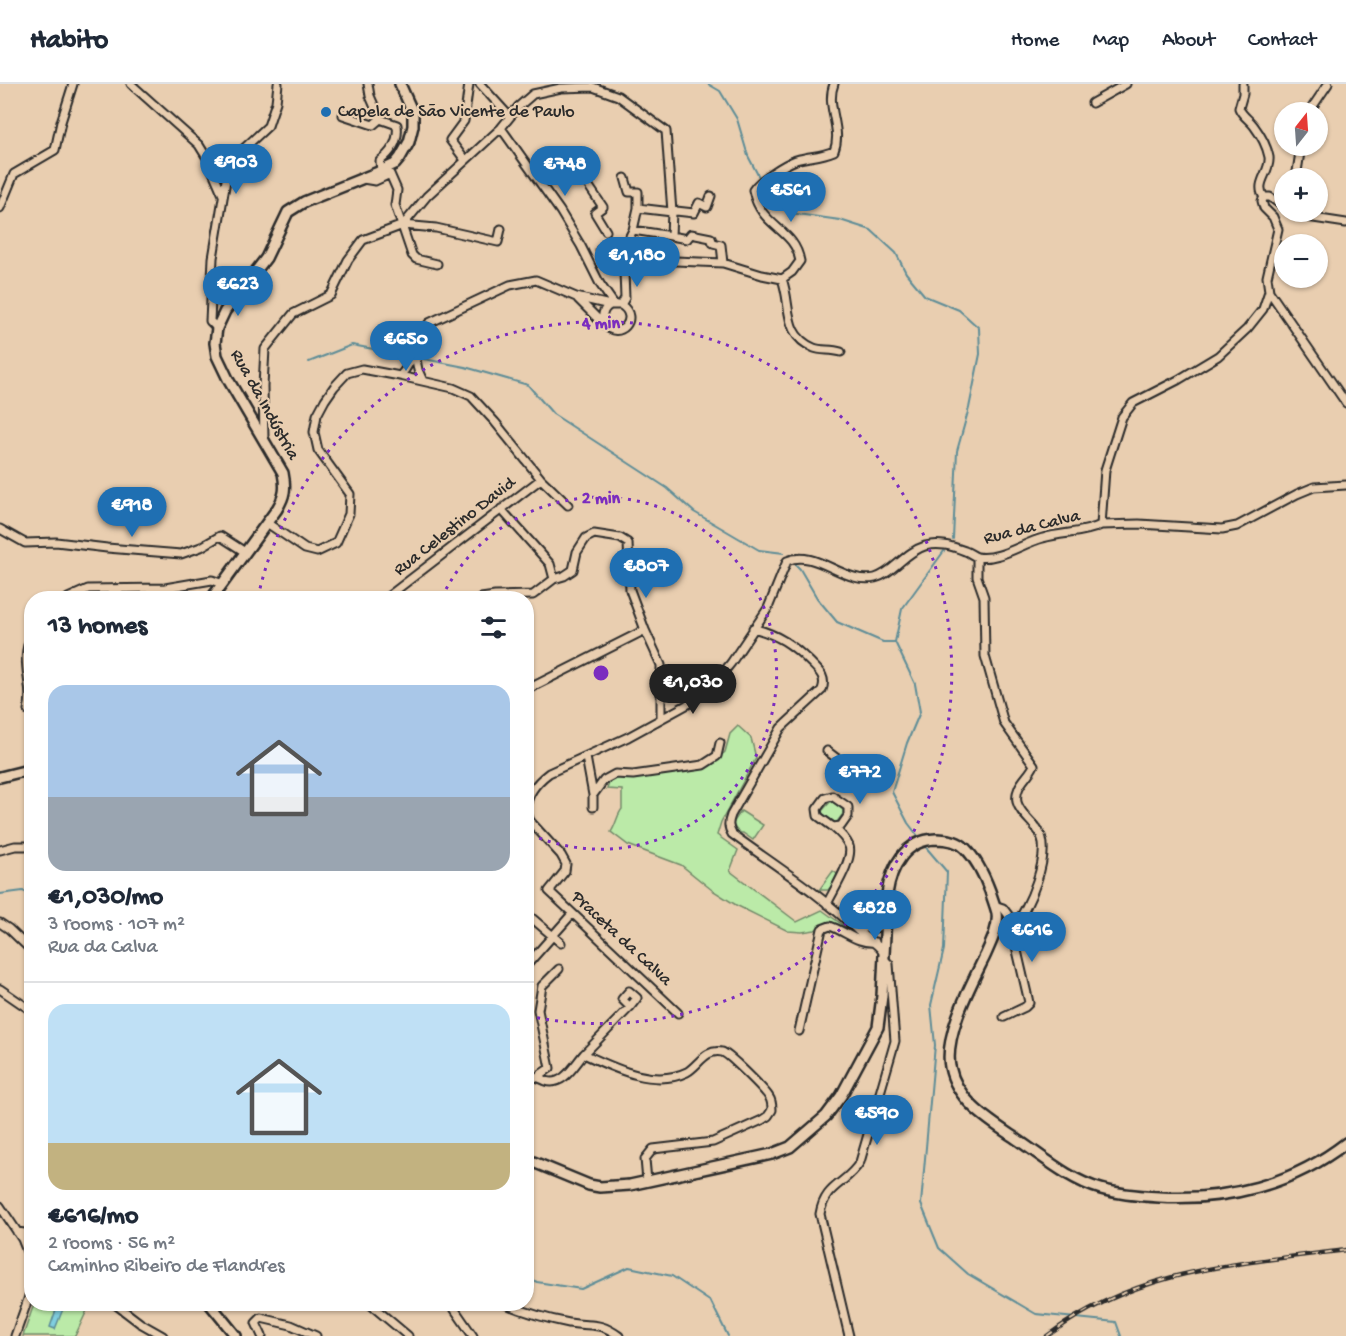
<!DOCTYPE html>
<html lang="en">
<head>
<meta charset="utf-8">
<style>
	body { margin:0; font-family:"Gochi Hand",sans-serif; background:#f2f2f3; color:#1f2937; height:100vh; display:flex; flex-direction:column; font-size:22px; white-space:nowrap }
	* { box-sizing:border-box; margin:0 }
	p { font-size:20px; color:#747a83 }
	.icon { flex:none; width:33px; height:33px; fill:none; stroke:currentColor; stroke-width:2; stroke-linecap:round; stroke-linejoin:round }
	.map { position:relative; flex:1; overflow:hidden }
	.side { position:absolute; left:24px; top:507px; width:510px; height:720px; display:flex; flex-direction:column; background:#fff; border-radius:24px; box-shadow:0 2px 4px #0004 }
	.side>* { flex:none }
	.needle { width:39px; rotate:17deg }
	.buttons { position:absolute; left:1274px; top:18px; display:grid; gap:12px }
	.buttons a { display:grid; place-items:center; width:54px; height:54px; border-radius:50%; background:#fff; box-shadow:0 2px 4px #0004; font-size:30px }
	.price { position:absolute; translate:-50% -51px; padding:0 14px; border-radius:21px; background:#1f6fb2; color:#fff; font-size:20px; line-height:39px; filter:drop-shadow(0 2px 3px #0008) }
	.price::after { content:''; position:absolute; left:50%; top:36px; width:18px; height:14px; margin-left:-9px; background:inherit; clip-path:polygon(0 0,100% 0,50% 100%) }
	.price.active { background:#222; color:#fff }
	ul { padding:0; list-style:none }
	li { display:grid; align-content:center; gap:12px; height:318px; padding:0 24px }
	li+li { border-top:2px solid #e0e1e3 }
	li span { display:grid; place-items:center; height:186px; border-radius:18px; color:#555 }
	li>.icon { margin-inline-start:auto }
	span .icon { width:108px; height:108px; fill:#fffc; stroke-width:1 }
	li b { font-size:26px }
	h2 { display:flex; justify-content:space-between; align-items:center; height:72px; padding:0 24px; font-size:26px }
	header { display:flex; align-items:center; gap:36px; box-sizing:border-box; height:84px; padding:0 30px; background:#fff; border-bottom:2px solid #e0e1e3 }
	header strong { font-size:28px }
	nav { display:flex; gap:33px; margin-inline-start:auto; font-size:21px }
	.map>svg:first-child { display:block }
	.green { fill:#bbeaa8; stroke:#738a6a; stroke-width:1.5 }
	.water { fill:#80cedf; stroke:#5e8d97; stroke-width:1.5 }
	.lines { fill:none; stroke-linecap:round; stroke-linejoin:round }
	.stream { stroke:#5e8d97; stroke-width:2 }
	.street-casing { stroke:#2b2b2b; stroke-width:11 }
	.secondary-casing { stroke:#2b2b2b; stroke-width:14 }
	.street { stroke:#e9ceb0; stroke-width:7 }
	.secondary { stroke:#e9ceb0; stroke-width:9 }
	.rail-casing { stroke:#2b2b2b; stroke-width:4.5 }
	.rail { stroke:#e9ceb0; stroke-width:2; stroke-dasharray:7; stroke-linecap:butt }
	.ring { fill:none; stroke:#7b2cbf; stroke-width:3; stroke-dasharray:3 6 }
	.poi-dot { fill:#1f6fb2; stroke:#e9ceb0; stroke-width:2 }
	.labels { text-anchor:middle; dominant-baseline:central; stroke-width:4.5; stroke-linejoin:round; paint-order:stroke }
	.poi-label { font-size:18px; fill:#2b2b2b; stroke:#e9ceb0; text-anchor:start }
	.street-label { font-size:18px; fill:#2b2b2b; stroke:#e9ceb0 }
	.centre { fill:#7b2cbf; stroke:#e9ceb0; stroke-width:3 }
	.ring-label { font-size:18px; text-anchor:middle; font-weight:bold; fill:#7b2cbf; stroke:#e9ceb0; stroke-width:4.5; stroke-linejoin:round; paint-order:stroke }
</style>
</head>
<body>
<header>
<strong>Habito</strong>
<nav><a>Home</a><a>Map</a><a>About</a><a>Contact</a></nav>
</header>
<div class="map">
<svg width="1346" height="1252" viewBox="0 0 1346 1252">
	<rect width="100%" height="100%" fill="#e9ceb0"/>
	<filter id="ink" filterUnits="userSpaceOnUse"><feTurbulence type="fractalNoise" baseFrequency=".0167" numOctaves="2"/><feDisplacementMap in="SourceGraphic" scale="12" xChannelSelector="R" yChannelSelector="G"/><feConvolveMatrix kernelMatrix="1 2 1 2 8 2 1 2 1" color-interpolation-filters="sRGB"/></filter>
	<g filter="url(#ink)">
		<path class="green" d="M738,642L751,654L756,674L721,738L717,751L738,766L730,787L797,838L822,826L858,852L832,839L823,840L815,846L802,848L788,847L736,821L712,806L681,781L628,761L611,748C616,741 617,731 622,725V706L607,705L609,699L615,694L676,689L706,684L725,668L730,650Z
			M831,717L843,726V730L836,739L823,730L822,727Z
			M741,727L763,741L753,756L743,749H741C736,747 734,744 733,739Z
			M833,787L840,792L828,806H819Z
			M34,1220H90L75,1252H23Z"/>
		<path class="water" d="M58,1220H65L55,1245L50,1243Z"/>
		<g class="lines">
			<path class="stream" d="M708,0L720,7L737,35L748,72L770,114L790,129L840,136L871,146L896,169L906,189L925,212L959,226L979,244L980,270L969,324L957,367L953,455
				M419,274L465,283L528,301L553,330L667,404L694,428L759,466L784,469
				M309,278L352,261L410,272
				M794,479L800,485L817,514L837,538L883,558H894
				M921,756L908,739L892,708L907,659L920,628L915,600L895,558L902,525L944,467
				M924,761L947,788L944,865L931,921L935,961L921,1120L939,1164L968,1190L1036,1230L1116,1238L1121,1252
				M0,810L23,807L32,811
				M526,1193L537,1198L581,1205L629,1183L672,1192L711,1218L728,1252"/>
			<defs>
				<path id="street" d="M131,0L199,61L207,74L223,111
					M368,0L370,12L380,35
					M480,0L510,33
					M1243,0V10L1239,24C1242,32 1249,35 1254,42C1260,50 1267,63 1269,73C1271,88 1254,99 1264,113
					M1092,19L1126,0
					M1309,28L1328,0
					M343,31L373,41L380,35L397,41C399,56 392,68 380,77L381,87
					M501,44L560,127L581,162L600,200L614,220
					M465,76L450,56L464,37L469,0
					M625,94L629,108H638V124
					M1296,94L1301,62
					M363,95L375,97L390,90L397,106L395,121L412,171L416,175L437,180
					M584,95L603,123L595,129L606,147
					M711,112L707,123L699,119L694,129L676,127L672,128L671,152L687,155L691,150L711,154L713,159L721,161L723,179
					M0,124L14,90L55,66L61,38L73,0
					M1291,128L1307,133L1346,139
					M403,141L436,144L498,158L501,145
					M600,166L628,175L723,179L762,191L782,195L792,188L800,177C794,143 761,145 753,106C759,96 785,80 796,76C810,72 820,73 834,67C843,45 825,22 834,0
					M782,195C792,221 782,251 814,264C821,267 831,265 841,268
					M1269,207L1346,319
					M578,215L602,239
					M621,221L625,214L624,188L628,175L630,152L633,146
					M217,244L210,237L213,174L227,90L239,69L268,42L276,18L278,0
					M415,270L418,286L423,297
					M400,292C416,275 415,256 429,239L510,201L536,196L576,213L610,221H621C641,234 619,258 604,240C601,231 603,225 610,221
					M264,355L263,302L265,265L293,230L331,211L348,176L363,156L403,141L427,112L501,44L518,23L533,10L561,4L593,3L618,12L666,47L672,128L638,124L633,146L671,152
					M541,395L568,421
					M501,425L550,480L554,495
					M267,439L305,465L317,468L336,459L349,430L350,410L318,366L314,348L317,331L325,316L334,303L347,289L362,285L400,292L453,304L471,312L495,338L541,395L386,514
					M1101,441L1139,440L1222,445L1237,442L1297,410L1314,403L1346,401
					M0,445L25,459L56,458L107,464L181,470L201,463L220,452L245,468
					M977,473V493L984,513L985,572L1004,639L1034,681C1029,693 1014,701 1017,718C1020,730 1033,738 1039,748C1053,769 1028,826 1013,844
					M68,514L88,505L165,504L212,496L223,500
					M481,514L495,512L533,511L554,495L564,492L573,486L577,468L586,454L594,450L620,454L628,459L630,506L645,546L526,606
					M753,544C778,551 792,560 810,578C819,587 827,593 822,606L781,644L731,731C728,739 728,743 732,750C774,781 821,810 858,847C866,855 876,857 883,868
					M645,546L661,581V633
					M28,626C35,602 18,576 32,552
					M827,667L868,698
					M586,673L593,711L604,696L615,690L633,691L703,681L717,672L720,659
					M593,711V723
					M526,725C527,709 537,698 549,689L628,653L692,618L714,600L731,579L768,524L787,477C816,464 844,501 875,494C892,490 905,468 925,462C939,458 952,462 965,467C969,468 973,472 977,473C999,477 1023,459 1043,454C1062,448 1083,450 1101,441L1105,386L1122,333L1133,319L1178,296L1218,272L1247,245L1263,225L1269,207L1267,193L1278,145L1273,133L1264,124L1262,117L1264,113H1270L1284,123
					M526,727L530,737L561,771L566,780L565,787L549,807L678,929
					M0,766L15,762H32
					M827,820C833,807 854,775 849,762C846,755 839,748 833,743L841,742L848,732V723L832,712L825,714L817,725L818,732L833,743
					M994,821L1003,824L1009,832L1028,914L1029,919L1025,923L1004,933
					M526,829L561,859
					M0,839L9,845L32,867
					M856,844H876L885,837
					M526,882L572,830
					M0,905L32,927
					M799,947L822,845L830,842C845,847 858,860 875,858
					M584,970L630,923L637,914L629,907L622,915L630,923
					M526,993C534,991 539,994 546,997C563,1003 575,980 584,970C614,984 654,1004 687,988C698,982 706,964 722,968C728,969 765,1006 769,1013C772,1017 772,1021 772,1026L768,1032L762,1036L713,1058L653,1065L645,1075L647,1097
					M537,993L550,984L538,926L542,902L559,885
					M0,1122L22,1155L32,1180
					M17,1148L32,1150
					M115,1220L140,1239L163,1252
					M370,1220L408,1252
					M451,1220L473,1252
					M505,1220C525,1228 548,1235 569,1239C592,1243 598,1237 619,1252
					M15,1252L32,1204
					M262,1252L256,1239L261,1234L291,1241L316,1252
					M849,1252L820,1130C825,1100 846,1101 860,1078L895,957L889,880L883,874"/>
				<path id="secondary" d="M212,514L277,425C285,412 286,404 283,389L229,297L217,272L215,259L217,244L225,227L266,174L288,128L304,118L376,89L395,80L400,74L409,58L413,42V29L400,0
					M0,693L32,685
					M526,1075L589,1101L600,1103L630,1101L772,1070L790,1063L826,1032L841,1012L878,943L882,912L887,810C891,783 905,756 936,755C946,755 958,757 965,764C977,776 984,791 990,807C992,814 995,821 997,829C999,843 991,859 985,872C971,901 944,950 950,983C957,1017 988,1036 1015,1054C1042,1072 1069,1096 1101,1105C1119,1110 1140,1112 1159,1113C1226,1117 1292,1101 1346,1059
					M210,1220L236,1252"/>
			</defs>
			<use href="#street" class="street-casing"/>
			<use href="#secondary" class="secondary-casing"/>
			<use href="#street" class="street"/>
			<use href="#secondary" class="secondary"/>
			<defs>
				<path id="rail" d="M1047,1252C1139,1184 1237,1180 1346,1166"/>
			</defs>
			<use href="#rail" class="rail-casing"/>
			<use href="#rail" class="rail"/>
		</g>
	</g>
	<g class="ring">
		<path d="M442 513A176 176 0 1 1 527 749"/>
		<path d="M258 513A351 351 0 1 1 528 932"/>
	</g>
	<circle class="poi-dot" cx="326" cy="28" r="6"/>
	<g class="labels">
		<g class="poi-label">
			<text x="338" y="28">Capela de São Vicente de Paulo</text>
		</g>
		<g class="street-label">
			<text transform="translate(264 321) rotate(61)">Rua da Indústria</text>
			<text transform="translate(455 443) rotate(-38)">Rua Celestino David</text>
			<text transform="translate(1032 444) rotate(-14)">Rua da Calva</text>
			<text transform="translate(621 855) rotate(43)">Praceta da Calva</text>
		</g>
	</g>
	<circle cx="601" cy="589" r="9" class="centre"/>
	<g class="ring-label">
		<text x="601" y="244">4 min</text>
		<text x="601" y="419">2 min</text>
	</g>
</svg>
<div class="buttons">
<a><svg class="needle" viewBox="-14 -14 28 28"><path d="M0-13l5 13h-10z" fill="#e53935"/><path d="M0 13l5-13h-10z" fill="#747a83"/></svg></a>
<a>+</a>
<a>−</a>
</div>
<b class="price" style="left:236px;top:111px">€903</b>
<b class="price" style="left:565px;top:113px">€748</b>
<b class="price" style="left:791px;top:139px">€561</b>
<b class="price" style="left:637px;top:204px">€1,180</b>
<b class="price" style="left:238px;top:233px">€623</b>
<b class="price" style="left:406px;top:288px">€650</b>
<b class="price" style="left:132px;top:454px">€918</b>
<b class="price" style="left:646px;top:515px">€807</b>
<b class="price active" style="left:693px;top:631px">€1,030</b>
<b class="price" style="left:860px;top:721px">€772</b>
<b class="price" style="left:875px;top:857px">€828</b>
<b class="price" style="left:1032px;top:879px">€616</b>
<b class="price" style="left:877px;top:1062px">€590</b>
<section class="side">
<h2>13 homes<svg class="icon" aria-label="filters" viewBox="0 0 24 24"><path d="M4 7h16M4 17h16"/><circle cx="9" cy="7" r="2"/><circle cx="15" cy="17" r="2"/></svg></h2>
<ul>
<li><span style="background:linear-gradient(#a9c7e8 60%,#9aa5b1 0)"><svg class="icon" aria-label="home" viewBox="0 0 24 24"><path d="M3 11l9-7 9 7M6 9v11h12V9"/></svg></span><div><b>€1,030/mo</b><p>3 rooms · 107 m²</p><p>Rua da Calva</p></div></li>
<li><span style="background:linear-gradient(#bfe0f5 75%,#c2b280 0)"><svg class="icon" aria-label="home" viewBox="0 0 24 24"><path d="M3 11l9-7 9 7M6 9v11h12V9"/></svg></span><div><b>€616/mo</b><p>2 rooms · 56 m²</p><p>Caminho Ribeiro de Flandres</p></div></li>
</ul>
</section>
</div>
</body>
</html>
